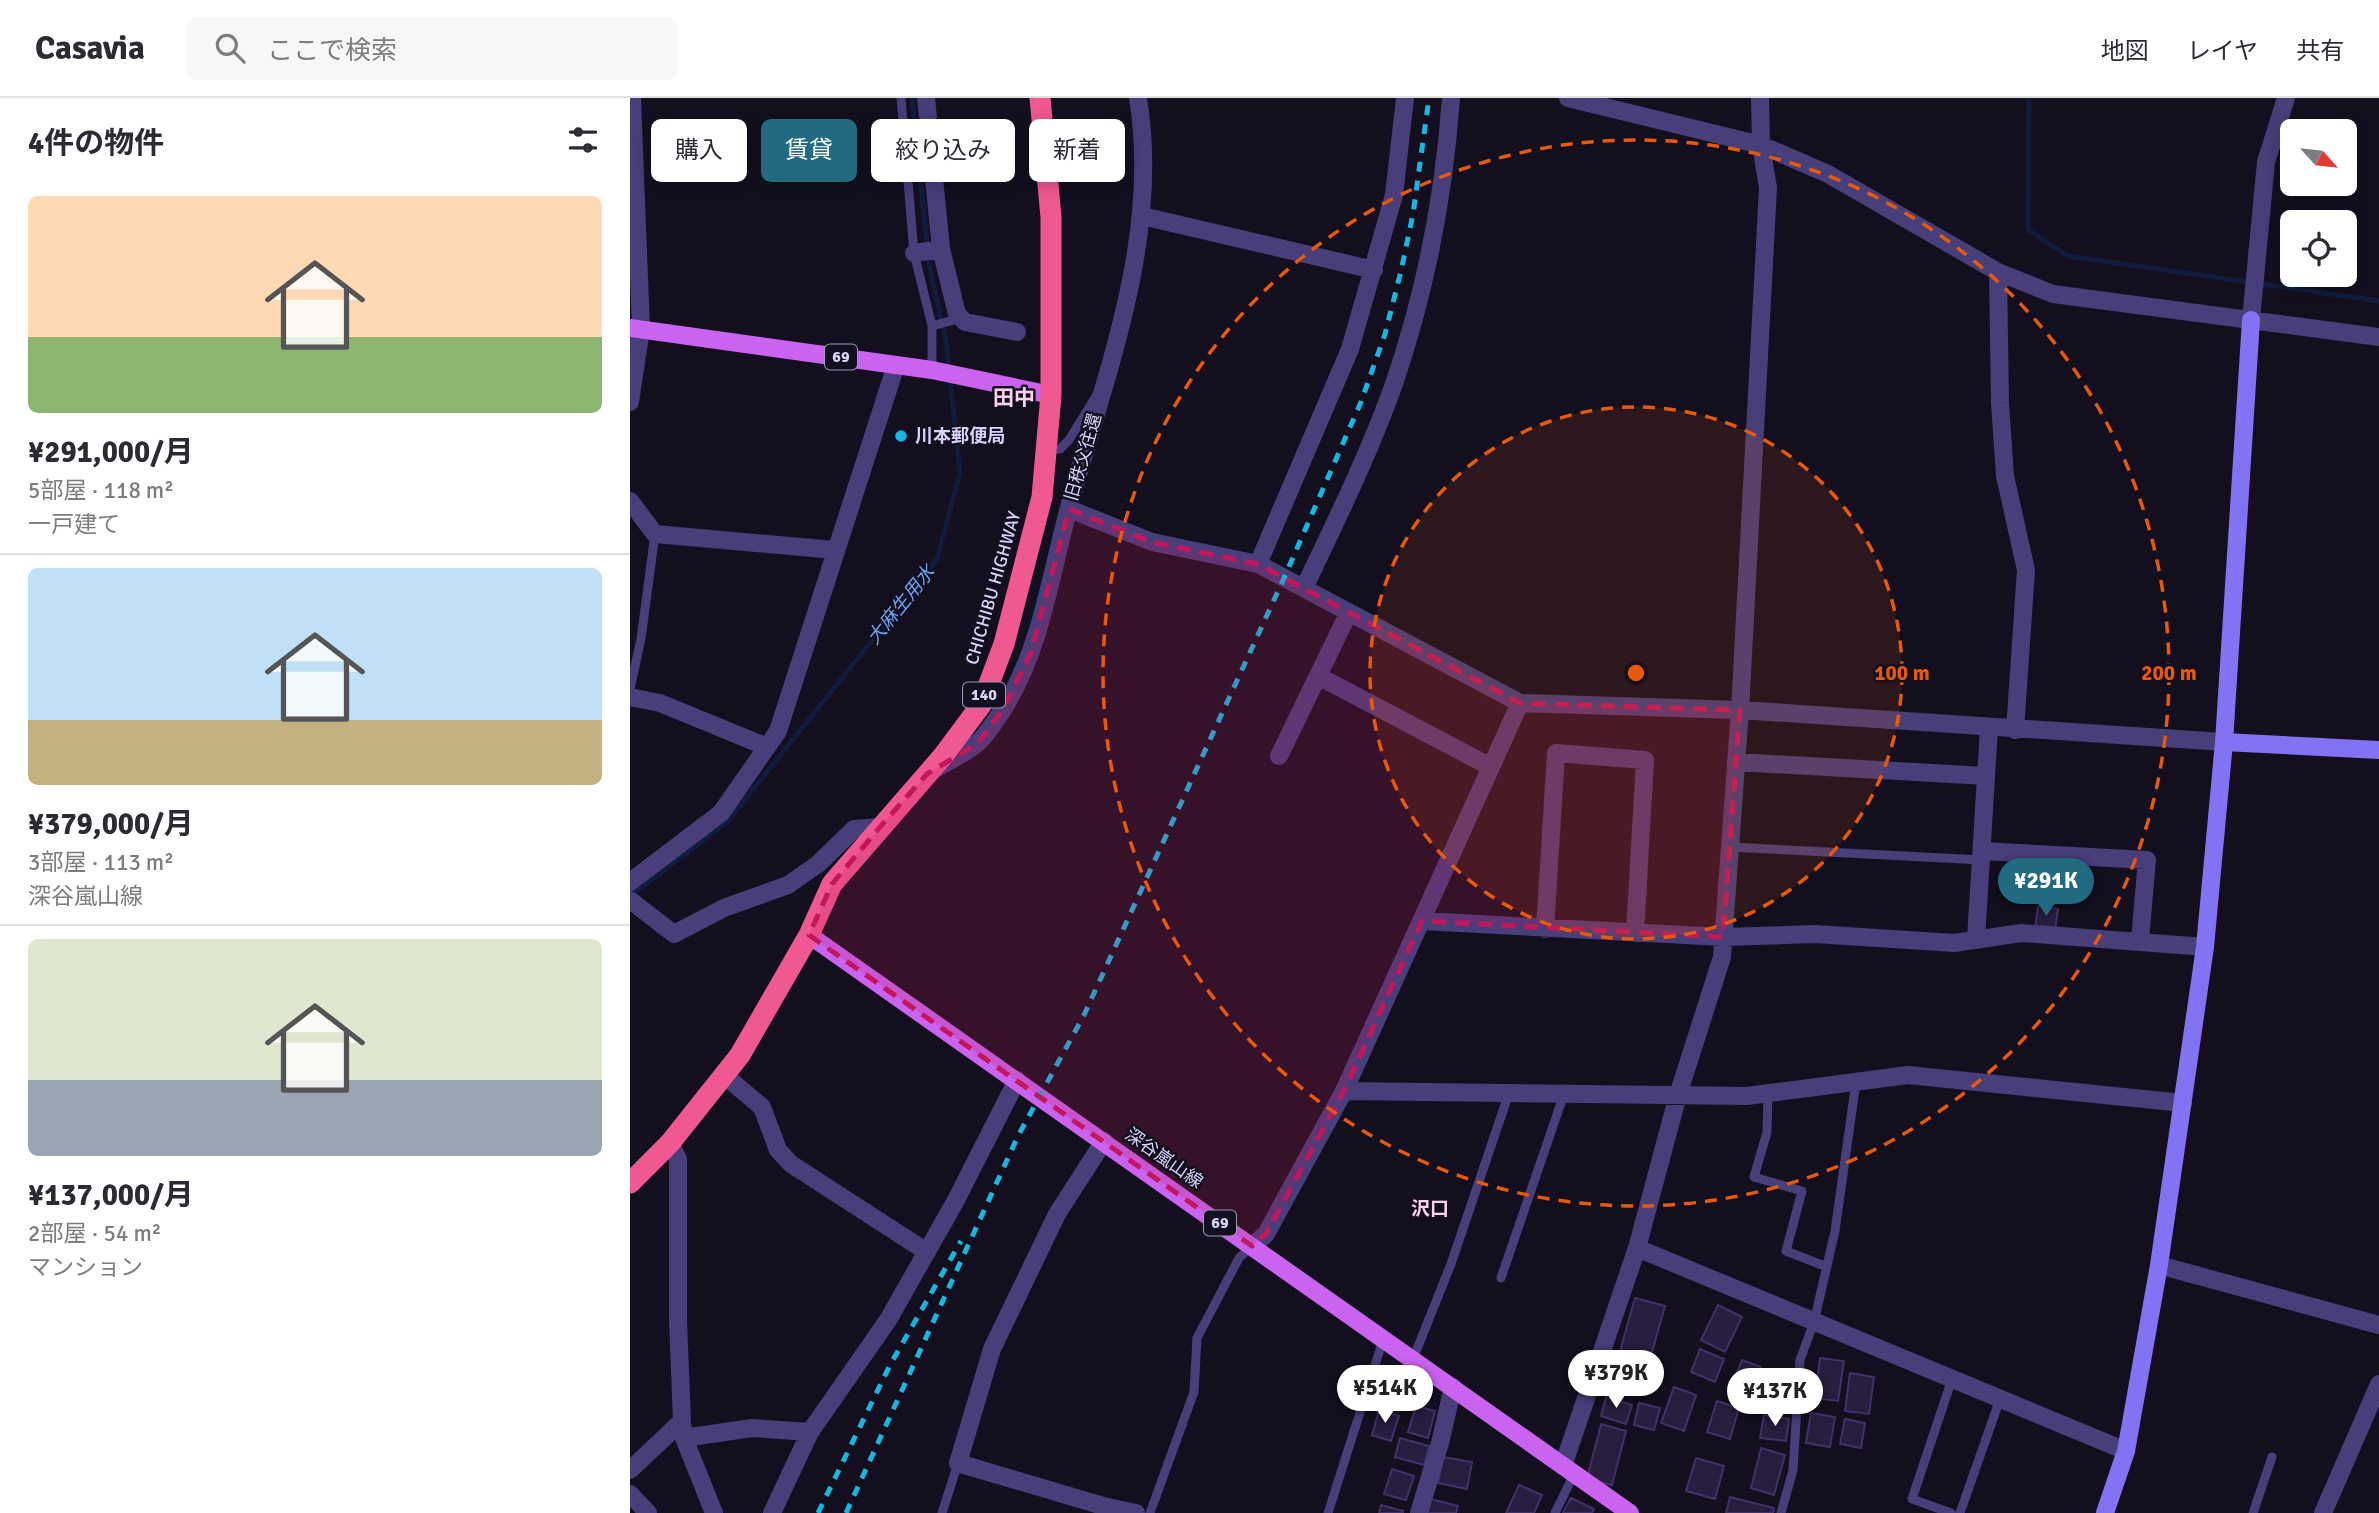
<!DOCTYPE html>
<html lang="ja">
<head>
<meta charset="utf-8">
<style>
	body { margin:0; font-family:Signika,"Noto Sans JP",sans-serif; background:#f7f7f7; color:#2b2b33; height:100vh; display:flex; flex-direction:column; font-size:26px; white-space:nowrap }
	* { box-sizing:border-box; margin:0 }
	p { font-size:23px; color:#7c7c81 }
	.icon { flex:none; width:38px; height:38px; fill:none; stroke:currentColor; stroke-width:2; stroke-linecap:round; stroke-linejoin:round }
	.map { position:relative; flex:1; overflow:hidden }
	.side { display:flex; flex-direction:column; background:#fff; width:630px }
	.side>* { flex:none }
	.guide { position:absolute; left:21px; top:21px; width:665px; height:63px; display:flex; gap:14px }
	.needle { width:46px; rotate:117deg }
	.fabs { position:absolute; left:1650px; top:21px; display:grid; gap:14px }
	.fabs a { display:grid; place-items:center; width:77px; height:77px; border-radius:10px; background:#fff; box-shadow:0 4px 18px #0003; font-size:35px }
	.price { position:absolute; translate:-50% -60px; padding:0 16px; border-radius:24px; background:#fff; color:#222; font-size:23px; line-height:46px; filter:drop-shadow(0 2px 4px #0008) }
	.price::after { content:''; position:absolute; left:50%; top:42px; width:21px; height:16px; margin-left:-10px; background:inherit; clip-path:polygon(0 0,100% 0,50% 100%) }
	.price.selected { background:#226a82; color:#fff }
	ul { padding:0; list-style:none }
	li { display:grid; align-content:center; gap:14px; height:371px; padding:0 28px }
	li+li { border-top:2px solid #e1e1e2 }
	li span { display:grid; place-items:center; height:217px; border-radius:10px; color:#555 }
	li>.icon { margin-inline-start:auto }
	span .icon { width:126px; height:126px; fill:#fffc; stroke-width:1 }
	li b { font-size:30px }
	h2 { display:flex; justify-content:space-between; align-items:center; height:84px; padding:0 28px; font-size:30px }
	.tag { padding:0 24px; border-radius:10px; background:#fff; box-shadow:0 4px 18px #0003; font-size:24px; line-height:63px }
	.tag.selected { background:#226a82; color:#fff }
	header { display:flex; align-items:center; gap:42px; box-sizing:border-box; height:98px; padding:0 35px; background:#fff; border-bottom:2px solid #e1e1e2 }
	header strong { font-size:33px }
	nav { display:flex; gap:38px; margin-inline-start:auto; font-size:24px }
	.search { width:490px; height:63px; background:#f7f7f7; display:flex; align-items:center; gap:18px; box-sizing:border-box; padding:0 24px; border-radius:10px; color:#7c7c81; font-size:26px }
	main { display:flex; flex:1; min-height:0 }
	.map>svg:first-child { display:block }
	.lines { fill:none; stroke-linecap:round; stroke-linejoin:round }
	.stream { stroke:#101c3d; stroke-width:5 }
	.building { fill:#271d3f; stroke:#423168; stroke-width:2 }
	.lane { stroke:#473e7a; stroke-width:9 }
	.street { stroke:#473e7a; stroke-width:18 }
	.secondary { stroke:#8372f1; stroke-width:18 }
	.primary { stroke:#ca63f0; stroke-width:18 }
	.highway { stroke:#ef5891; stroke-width:21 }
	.rail { stroke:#16b8e2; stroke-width:5; stroke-dasharray:10 9; stroke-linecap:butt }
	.marked { fill:#c2185b; fill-opacity:0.2; stroke:#c2185b; stroke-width:5; stroke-dasharray:14 9; stroke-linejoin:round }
	.ring { fill:none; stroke:#e8590c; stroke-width:3.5; stroke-dasharray:12 9 }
	.poi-dot { fill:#16b8e2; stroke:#130f1f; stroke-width:2.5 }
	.labels { text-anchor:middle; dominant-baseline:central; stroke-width:5; stroke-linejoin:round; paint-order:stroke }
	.shield { fill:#130f1f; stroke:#9f98b9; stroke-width:2 }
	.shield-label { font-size:16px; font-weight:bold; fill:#dbd2fb }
	.poi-label { font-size:18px; font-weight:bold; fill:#dbd2fb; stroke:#130f1f; text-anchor:start }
	.street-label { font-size:18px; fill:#dbd2fb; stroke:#130f1f }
	.water-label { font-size:19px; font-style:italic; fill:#6aa4f1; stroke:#130f1f }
	.neighbourhood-label { font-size:19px; font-weight:bold; fill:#fbd3e8; stroke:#130f1f }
	.quarter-label { font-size:21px; font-weight:bold; fill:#fbd3e8; stroke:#130f1f }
	.centre { fill:#e8590c; stroke:#130f1f; stroke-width:3.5 }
	.ring-label { font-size:21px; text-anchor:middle; font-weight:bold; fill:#e8590c; stroke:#130f1f; stroke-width:5; stroke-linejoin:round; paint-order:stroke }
</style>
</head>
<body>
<header>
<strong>Casavia</strong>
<div class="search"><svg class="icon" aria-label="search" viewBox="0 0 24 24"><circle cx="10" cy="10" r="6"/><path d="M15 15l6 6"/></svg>ここで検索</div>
<nav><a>地図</a><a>レイヤ</a><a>共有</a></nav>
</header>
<main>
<section class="side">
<h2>4件の物件<svg class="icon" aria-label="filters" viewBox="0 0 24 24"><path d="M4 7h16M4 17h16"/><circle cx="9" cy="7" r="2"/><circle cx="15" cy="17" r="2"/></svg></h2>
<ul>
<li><span style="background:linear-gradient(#ffd9b3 65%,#8fb573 0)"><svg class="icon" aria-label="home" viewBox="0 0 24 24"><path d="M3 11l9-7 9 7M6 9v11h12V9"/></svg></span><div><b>¥291,000/月</b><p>5部屋 · 118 m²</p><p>一戸建て</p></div></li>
<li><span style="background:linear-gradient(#bfe0f5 70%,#c2b280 0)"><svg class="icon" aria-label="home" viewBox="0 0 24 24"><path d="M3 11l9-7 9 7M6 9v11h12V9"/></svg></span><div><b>¥379,000/月</b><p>3部屋 · 113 m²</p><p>深谷嵐山線</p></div></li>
<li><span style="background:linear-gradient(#dfe7d0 65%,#9aa5b1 0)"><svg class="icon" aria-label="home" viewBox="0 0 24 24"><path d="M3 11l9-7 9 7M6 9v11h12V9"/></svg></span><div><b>¥137,000/月</b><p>2部屋 · 54 m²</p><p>マンション</p></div></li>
</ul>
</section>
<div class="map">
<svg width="1749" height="1415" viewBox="0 0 1749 1415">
	<rect width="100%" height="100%" fill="#130f1f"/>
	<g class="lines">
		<path class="stream" d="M282,0L299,166L316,243L319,270
			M1399,0L1398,132L1438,158L1749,203
			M0,798L97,724L307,461L330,374L320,280"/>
	</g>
	<path class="building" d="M1408,808L1428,811L1425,832L1405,831Z
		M1005,1200L1035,1208L1019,1265L989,1257Z
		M1088,1207L1112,1219L1095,1254L1071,1242Z
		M1070,1251L1094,1261L1085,1284L1061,1274Z
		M1190,1260L1214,1263L1208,1303L1185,1300Z
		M1112,1262L1131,1269L1120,1295L1102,1287Z
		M1220,1275L1244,1279L1239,1316L1215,1313Z
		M754,1280L777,1288L769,1313L746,1305Z
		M1044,1289L1066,1297L1054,1333L1031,1325Z
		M976,1299L1002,1307L996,1326L971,1318Z
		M1087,1303L1109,1310L1100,1341L1077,1334Z
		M1009,1305L1030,1310L1024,1332L1004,1327Z
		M786,1308L805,1313L798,1340L778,1334Z
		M749,1312L769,1318L761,1343L742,1337Z
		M1181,1315L1205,1319L1200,1349L1176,1345Z
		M1134,1317L1159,1321L1156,1343L1130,1340Z
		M1215,1321L1235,1325L1231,1350L1210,1346Z
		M971,1326L996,1333L982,1387L957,1381Z
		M770,1340L799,1348L794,1367L765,1359Z
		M1131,1350L1155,1357L1144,1397L1121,1390Z
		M813,1359L842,1364L837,1391L808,1385Z
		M1066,1360L1094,1368L1085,1401L1056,1393Z
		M762,1371L784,1378L776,1402L754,1396Z
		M889,1387L912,1397L904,1415H876Z
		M1100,1399L1144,1410L1143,1415H1096Z
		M941,1400L964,1411L962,1415H933Z
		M800,1401L828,1408L826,1415H797Z
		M751,1407L773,1413V1415H749Z"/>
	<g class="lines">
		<path class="lane" d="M271,0L284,155L302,228V272
			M302,228L331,220
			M417,352L430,351L439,342L466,298
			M0,591L11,541L25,436
			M1100,749L1352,762
			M1138,995L1137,1034L1124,1079L1172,1093L1156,1153L1197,1169
			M871,1180L934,996
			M783,1261L821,1166L879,995
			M312,1415L328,1365
			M520,1415L564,1294L567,1240L609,1160L622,1148
			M698,1415L753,1242
			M925,1415L944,1376
			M1151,1415L1163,1372L1170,1262L1184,1224L1205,1133L1226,984
			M1321,1415L1282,1401L1322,1281
			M1330,1415L1370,1301
			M1623,1415L1642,1359"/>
		<path class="street" d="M296,0L311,151L327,216L335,224L387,234
			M938,0L1131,47L1198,76L1368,174L1423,196L1749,239
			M512,118L744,172
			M284,155L311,151
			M1368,174L1370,305L1375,378L1396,472L1385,632
			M1621,222L1636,64L1656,0
			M0,304L11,231L2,0
			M0,403L25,436L205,452
			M439,411L522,444L628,466L890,605L1110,612L1594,644
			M628,466L720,251L764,97L775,0
			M674,490C706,423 739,356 764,286C796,192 814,99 821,0
			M688,578L861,669
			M0,599L30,605L137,649
			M649,658L719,514
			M1106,664L1356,678
			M305,671C319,663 334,656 346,646C356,639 365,623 372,613C410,554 420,480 438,413C474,278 531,143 508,0
			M1352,753L1517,762L1510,842
			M0,784L91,715L148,633L266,267
			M0,802L44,836L94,810L158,787L188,766L224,731L250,729
			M792,823L1093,839L1186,836L1324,845L1391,835L1575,849
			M915,831L926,655L1015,662L1005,835
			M1346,841L1359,630
			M94,977L132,1009L148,1052L161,1066L297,1154
			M714,993L1117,998L1278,977L1553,1005
			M474,1043L427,1116L362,1251L328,1365L473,1408L506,1415
			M622,1148L636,1136L714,993L890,605
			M1007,1150L1496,1353
			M1529,1167L1749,1227
			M53,1330L54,1340L84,1415
			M54,1340L122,1330L180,1334
			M933,1368L1007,1150L1048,997L1092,859L1110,612L1138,90L1131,47L1130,0
			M0,1372L52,1323L48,1222V1061L40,1045
			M0,1396L18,1415
			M142,1415L180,1334L258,1222L325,1104L387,982
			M789,1415L810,1345L823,1289
			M1693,1415L1749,1286"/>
		<path class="secondary" d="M1594,644L1749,652
			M1475,1415L1496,1353L1529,1167L1575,849L1594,644L1621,222"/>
		<path class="primary" d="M0,230L302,272L421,297
			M179,837L1000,1415"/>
		<path class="highway" d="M0,1085L40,1045L110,957L179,837L202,786L313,658L351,607L374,546L412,399L421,297V119L410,0"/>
		<path class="rail" d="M188,1415L260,1267L331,1143
			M216,1415L388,1038L454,917L654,480L731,304L755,236L771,173L783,116L799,0"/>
	</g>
	<path class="marked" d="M439,411L522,444L628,466L890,605L1110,612L1093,839L792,823L714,993L636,1136L622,1148L179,837L202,786L250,729L297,676L348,645L373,611L401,554Z"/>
	<circle cx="1006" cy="575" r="266" fill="#e8590c" fill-opacity=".12"/>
	<g class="ring">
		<circle cx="1006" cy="575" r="266"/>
		<circle cx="1006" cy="575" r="533"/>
	</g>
	<circle class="poi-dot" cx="271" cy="338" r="7"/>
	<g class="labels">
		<g class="shield">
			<rect x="195" y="246.5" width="32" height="25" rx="5"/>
			<rect x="333" y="584.5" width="42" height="25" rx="5"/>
			<rect x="574" y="1112.5" width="32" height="25" rx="5"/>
		</g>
		<g class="shield-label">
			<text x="211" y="259">69</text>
			<text x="354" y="597">140</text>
			<text x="590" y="1125">69</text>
		</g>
		<g class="poi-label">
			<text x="285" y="338">川本郵便局</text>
		</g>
		<g class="street-label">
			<text transform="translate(453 359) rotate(-74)">旧秩父往還</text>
			<text transform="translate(363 490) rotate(-74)">CHICHIBU HIGHWAY</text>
			<text transform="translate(534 1060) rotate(35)">深谷嵐山線</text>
		</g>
		<g class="water-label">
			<text transform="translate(271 507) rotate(-51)">大麻生用水</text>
		</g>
		<g class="neighbourhood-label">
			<text x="800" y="1111">沢口</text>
		</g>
		<g class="quarter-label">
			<text x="384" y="300">田中</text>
		</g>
	</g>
	<circle cx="1006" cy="575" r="10" class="centre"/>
	<g class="ring-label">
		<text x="1272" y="582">100 m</text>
		<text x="1539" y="582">200 m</text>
	</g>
</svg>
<div class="fabs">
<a><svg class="needle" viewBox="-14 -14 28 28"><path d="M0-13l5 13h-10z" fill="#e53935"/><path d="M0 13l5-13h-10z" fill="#7c7c81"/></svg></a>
<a><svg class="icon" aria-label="locate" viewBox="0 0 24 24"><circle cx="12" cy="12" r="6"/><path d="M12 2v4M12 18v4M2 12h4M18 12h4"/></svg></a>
</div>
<b class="price selected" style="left:1416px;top:820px">¥291K</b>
<b class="price" style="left:986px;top:1312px">¥379K</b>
<b class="price" style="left:755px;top:1327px">¥514K</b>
<b class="price" style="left:1145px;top:1330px">¥137K</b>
<div class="guide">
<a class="tag">購入</a>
<a class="tag selected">賃貸</a>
<a class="tag">絞り込み</a>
<a class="tag">新着</a>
</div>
</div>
</main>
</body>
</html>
